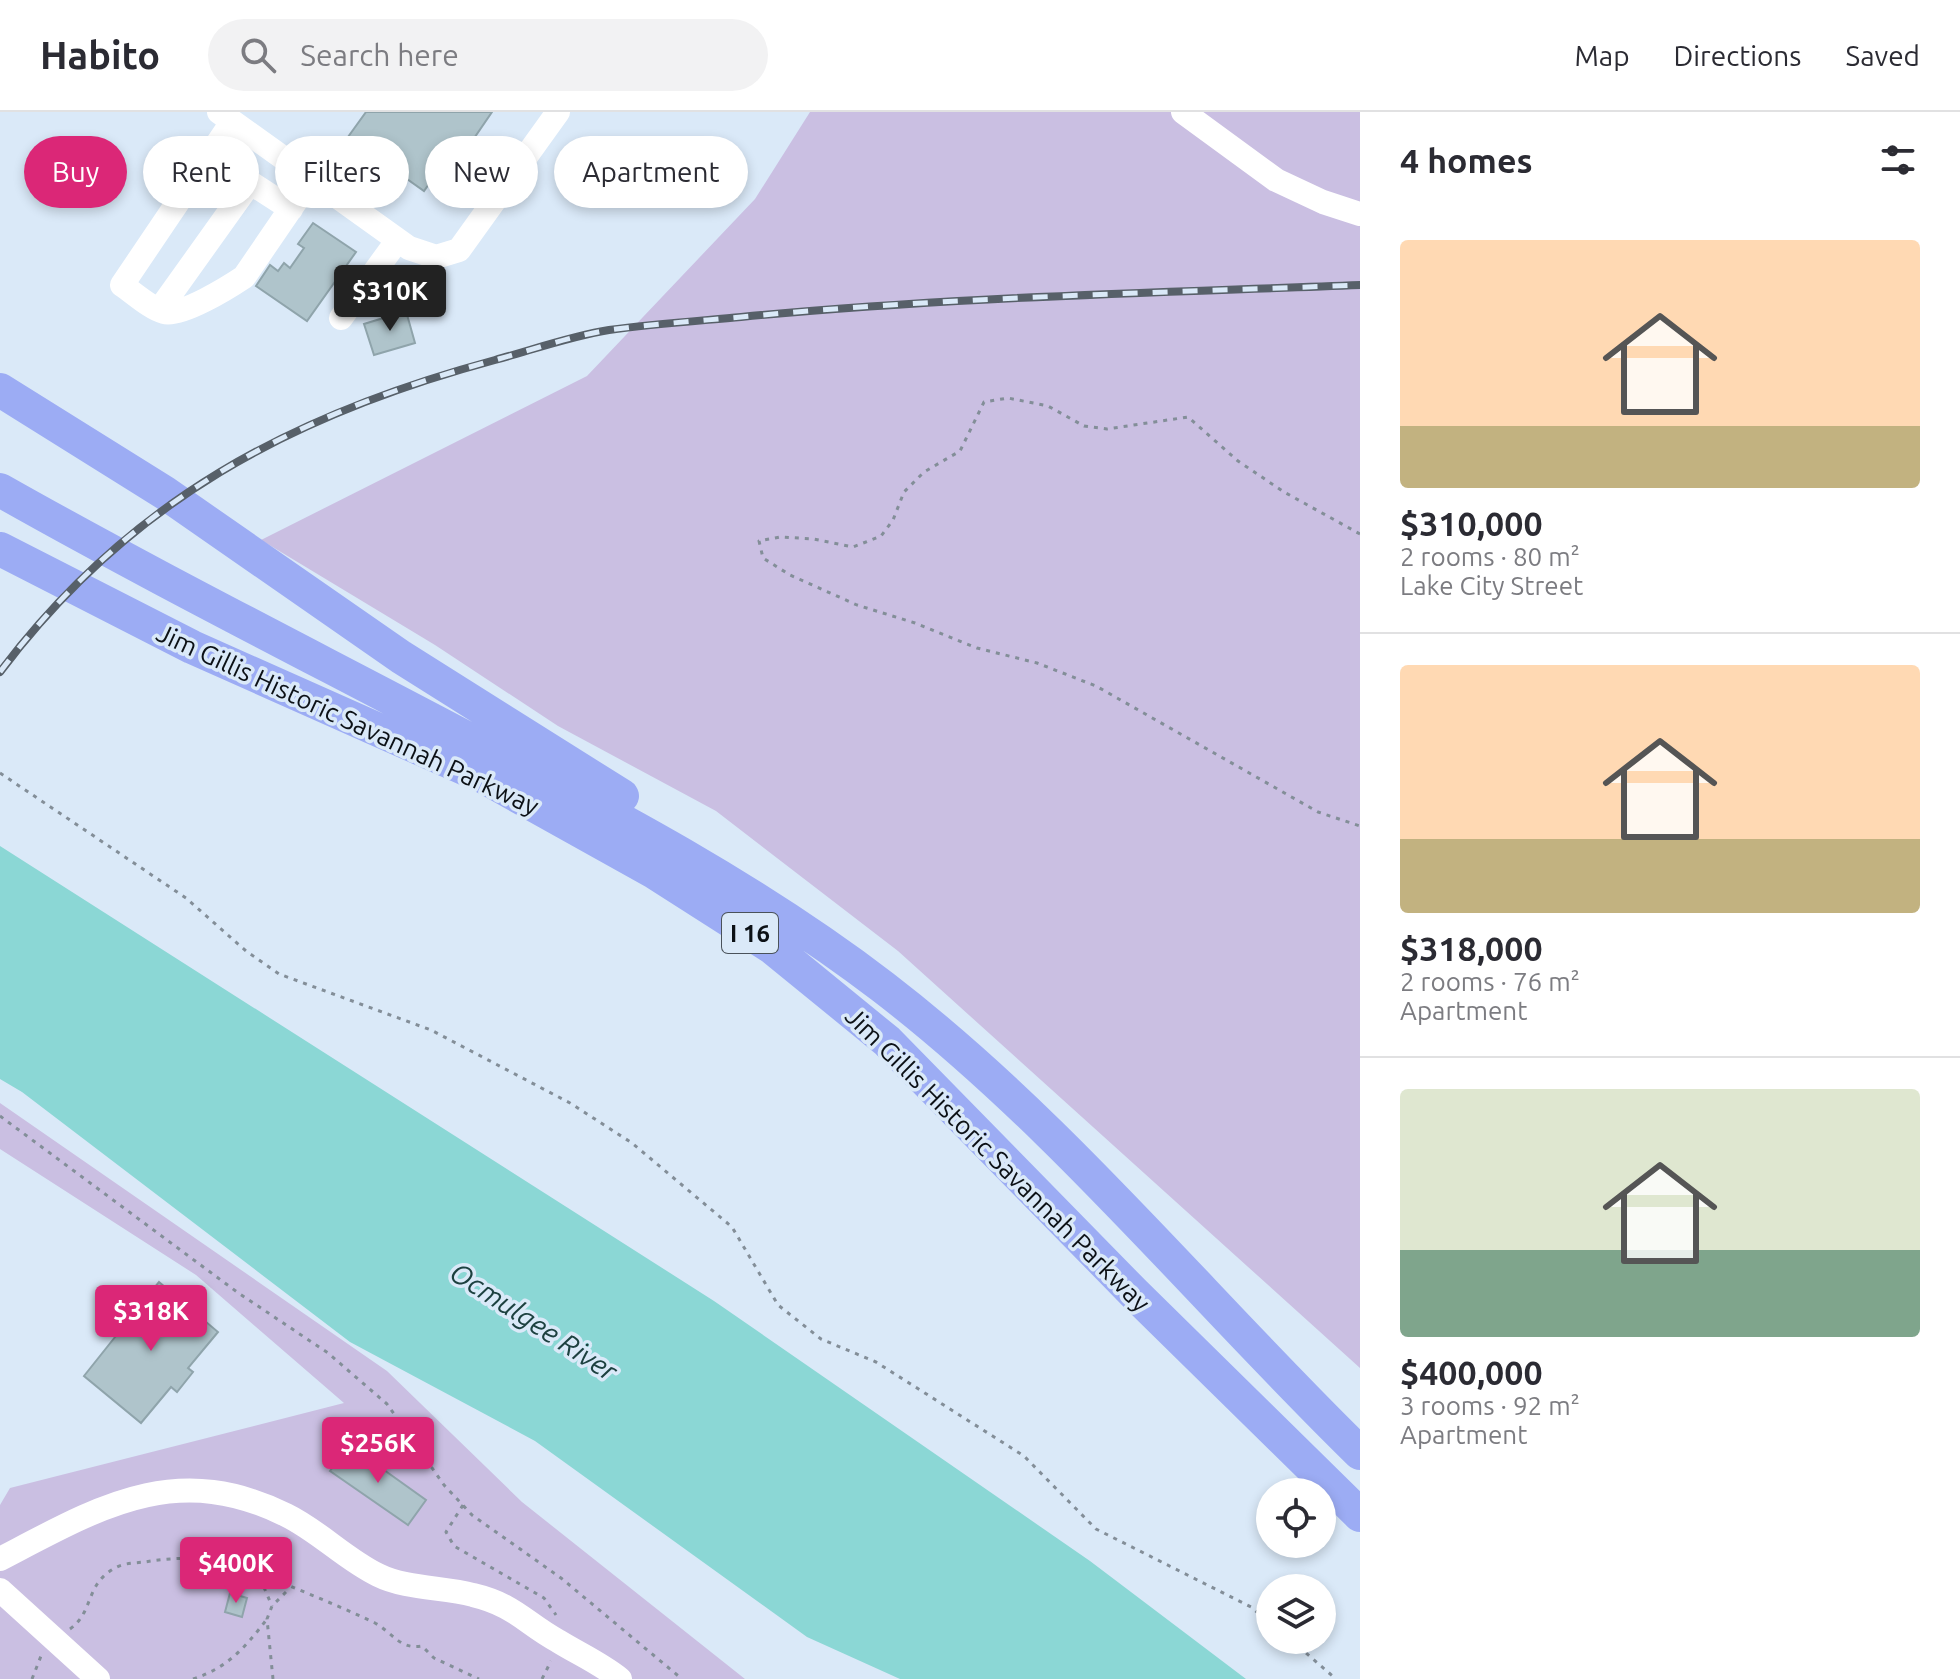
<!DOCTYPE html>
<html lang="en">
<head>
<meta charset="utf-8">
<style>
	body { margin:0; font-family:Ubuntu,sans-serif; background:#f2f2f3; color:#2b2b33; height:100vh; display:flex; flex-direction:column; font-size:30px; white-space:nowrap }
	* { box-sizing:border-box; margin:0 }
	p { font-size:26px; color:#7c7c81 }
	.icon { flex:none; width:44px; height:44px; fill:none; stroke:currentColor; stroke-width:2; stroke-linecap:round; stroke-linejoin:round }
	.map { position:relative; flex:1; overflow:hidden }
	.sheet { display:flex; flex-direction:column; background:#fff; width:600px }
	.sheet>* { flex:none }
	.guide { position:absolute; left:24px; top:24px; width:760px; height:72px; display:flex; gap:16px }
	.fabs { position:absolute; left:1256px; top:1366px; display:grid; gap:16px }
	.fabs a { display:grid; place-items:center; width:80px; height:80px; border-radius:50%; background:#fff; box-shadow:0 4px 12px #0003; font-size:40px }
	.price { position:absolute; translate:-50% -68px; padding:0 18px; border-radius:8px; background:#db2777; color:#fff; font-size:26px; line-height:52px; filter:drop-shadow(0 2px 4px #0008) }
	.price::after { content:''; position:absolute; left:50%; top:48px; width:24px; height:18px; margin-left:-12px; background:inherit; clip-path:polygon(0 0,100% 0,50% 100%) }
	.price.active { background:#222; color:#fff }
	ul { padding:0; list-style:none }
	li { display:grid; align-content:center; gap:16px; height:424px; padding:0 40px }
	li+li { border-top:2px solid #e1e1e2 }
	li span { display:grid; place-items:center; height:248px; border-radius:8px; color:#555 }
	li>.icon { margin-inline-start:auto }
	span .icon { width:144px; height:144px; fill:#fffc; stroke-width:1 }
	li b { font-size:34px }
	h2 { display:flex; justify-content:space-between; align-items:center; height:96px; padding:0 40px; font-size:34px }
	.tag { padding:0 28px; border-radius:36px; background:#fff; box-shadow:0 4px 12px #0003; font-size:28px; line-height:72px }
	.tag.active { background:#db2777; color:#fff }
	header { display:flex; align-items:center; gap:48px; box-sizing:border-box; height:112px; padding:0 40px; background:#fff; border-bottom:2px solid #e1e1e2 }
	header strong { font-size:38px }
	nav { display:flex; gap:44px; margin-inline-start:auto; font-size:28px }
	.search { width:560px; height:72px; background:#f2f2f3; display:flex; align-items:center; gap:20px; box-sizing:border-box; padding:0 28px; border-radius:44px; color:#7c7c81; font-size:30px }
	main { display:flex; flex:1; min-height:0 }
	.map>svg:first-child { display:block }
	.green { fill:#cabfe2 }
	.water { fill:#8bd7d5 }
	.building { fill:#afc4cb; stroke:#8fa4ab; stroke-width:2 }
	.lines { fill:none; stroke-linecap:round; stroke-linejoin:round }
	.path { stroke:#838e98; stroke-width:3; stroke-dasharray:4 6; stroke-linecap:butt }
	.minor { stroke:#fff; stroke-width:24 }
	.highway { stroke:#9cacf4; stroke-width:34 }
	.rail-casing { stroke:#576069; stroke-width:8 }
	.rail { stroke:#dae9f8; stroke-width:5; stroke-dasharray:15; stroke-linecap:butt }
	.labels { text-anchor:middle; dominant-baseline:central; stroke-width:7; stroke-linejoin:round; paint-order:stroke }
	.shield { fill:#dae9f8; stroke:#4a525a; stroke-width:2 }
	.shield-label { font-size:24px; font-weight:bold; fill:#0c1116 }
	.street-label { font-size:26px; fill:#0c1116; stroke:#dae9f8 }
	.water-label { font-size:28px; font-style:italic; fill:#1d4140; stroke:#dae9f8 }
</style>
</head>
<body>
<header>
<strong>Habito</strong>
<div class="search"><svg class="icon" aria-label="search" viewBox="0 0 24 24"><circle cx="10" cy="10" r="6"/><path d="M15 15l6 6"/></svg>Search here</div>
<nav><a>Map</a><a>Directions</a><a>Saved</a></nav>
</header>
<main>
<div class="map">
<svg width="1360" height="1567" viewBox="0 0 1360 1567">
	<rect width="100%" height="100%" fill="#dae9f8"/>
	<path class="green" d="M810,0H1360V1256L898,839L716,699L558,614L435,533L261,428L587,264L755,87Z
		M0,991L387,1259L522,1390L745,1567H0V1393L10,1376L344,1291L196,1163L0,1037Z"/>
	<path class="water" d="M0,734L714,1189L1090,1449L1246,1567H900L807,1525L535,1329L350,1230L22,980L0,967Z"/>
	<path class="building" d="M366,0H492L468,35L459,29L424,79L348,25Z
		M313,111L356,140L307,209L256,174L270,153L278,159L284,151L290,156L304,136L298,132Z
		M406,199L415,231L374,243L364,212Z
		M159,1170L218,1220L188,1256L193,1260L177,1280L171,1275L141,1311L84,1264Z
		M349,1333L426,1388L408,1413L330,1359Z
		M230,1481L247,1486L242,1505L225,1500Z"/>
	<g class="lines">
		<path class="path" d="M1360,422L1284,380L1238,349L1188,305L1107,317L1084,314L1048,294L1008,286L984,290L960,339L924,360L904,380L893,408L881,424L853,435L814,427L780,425L759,429L763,446L790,463L857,493L915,511L977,536L1037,551L1096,574L1318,700L1360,714
			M0,661L186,786L246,839L279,862L431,918L570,991L632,1031L732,1115L778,1193L821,1227L876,1250L1024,1344L1096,1417L1251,1495L1270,1511
			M0,1004L237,1180L328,1241L387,1292L444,1373L472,1403L561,1466L682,1567
			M463,1393L446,1420L454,1434L544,1486L556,1503
			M256,1457L272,1494
			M70,1517C94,1500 85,1472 115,1456C123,1451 135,1451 145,1450C180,1444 219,1445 253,1456C268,1461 282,1471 297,1477C324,1488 350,1499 375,1511C393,1521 400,1538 422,1534L434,1546L479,1567
			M1291,1528L1336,1567
			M32,1567L41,1544
			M193,1567C227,1556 245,1536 267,1507
			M273,1567L267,1507L272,1494L290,1476
			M542,1567L551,1549"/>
		<path class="minor" d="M219,0L409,136L436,145L459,138L558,0
			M1183,0L1276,68L1323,90L1360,102
			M232,10L122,173C134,181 150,196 164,200C181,205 229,175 244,165L311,67
			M209,44L291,97
			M160,197L250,71
			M341,206L397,129
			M0,1447C98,1396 175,1348 286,1403C319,1419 345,1447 378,1463C406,1477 443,1475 473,1483C515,1493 525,1511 558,1529C579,1542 600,1551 620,1567
			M0,1478L98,1567"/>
		<path class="highway" d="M0,278L165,381L401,545L622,684
			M0,378C154,465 313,545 470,628C613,702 755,777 883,875C1059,1010 1202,1187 1360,1341
			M0,437L192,535L484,665L654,760L773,836L887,929L1134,1181L1360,1403"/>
		<defs>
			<path id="rail" d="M0,560C129,389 291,303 495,248C532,238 571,224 609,218C653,212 697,209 741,205C947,185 1154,181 1360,173"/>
		</defs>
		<use href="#rail" class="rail-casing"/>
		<use href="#rail" class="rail"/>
	</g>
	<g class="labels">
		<rect class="shield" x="722" y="801" width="56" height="40" rx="6"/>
		<g class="shield-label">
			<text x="750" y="821">I 16</text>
		</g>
		<g class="street-label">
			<text transform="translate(348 607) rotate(25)">Jim Gillis Historic Savannah Parkway</text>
			<text transform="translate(998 1047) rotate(45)">Jim Gillis Historic Savannah Parkway</text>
		</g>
		<g class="water-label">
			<text transform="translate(534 1209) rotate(33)">Ocmulgee River</text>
		</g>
	</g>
</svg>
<div class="fabs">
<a><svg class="icon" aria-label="locate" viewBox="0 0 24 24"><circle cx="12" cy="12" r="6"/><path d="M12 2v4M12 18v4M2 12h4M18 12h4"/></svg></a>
<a><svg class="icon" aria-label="layers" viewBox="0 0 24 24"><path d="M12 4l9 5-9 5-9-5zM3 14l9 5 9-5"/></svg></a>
</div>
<b class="price active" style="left:390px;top:221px">$310K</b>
<b class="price" style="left:151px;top:1241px">$318K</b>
<b class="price" style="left:378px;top:1373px">$256K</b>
<b class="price" style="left:236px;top:1493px">$400K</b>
<div class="guide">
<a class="tag active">Buy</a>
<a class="tag">Rent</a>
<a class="tag">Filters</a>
<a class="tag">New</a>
<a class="tag">Apartment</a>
</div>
</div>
<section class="sheet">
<h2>4 homes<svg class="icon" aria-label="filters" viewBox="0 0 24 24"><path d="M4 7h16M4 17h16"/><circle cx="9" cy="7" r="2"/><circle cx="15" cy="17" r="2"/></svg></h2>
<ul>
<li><span style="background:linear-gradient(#ffd9b3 75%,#c2b280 0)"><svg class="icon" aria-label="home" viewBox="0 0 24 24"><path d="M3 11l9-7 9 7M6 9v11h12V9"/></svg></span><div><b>$310,000</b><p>2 rooms · 80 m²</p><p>Lake City Street</p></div></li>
<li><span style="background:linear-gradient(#ffd9b3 70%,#c2b280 0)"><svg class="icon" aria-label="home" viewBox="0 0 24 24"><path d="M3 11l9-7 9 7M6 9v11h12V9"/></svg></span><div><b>$318,000</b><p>2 rooms · 76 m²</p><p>Apartment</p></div></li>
<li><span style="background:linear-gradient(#dfe7d0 65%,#7fa58c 0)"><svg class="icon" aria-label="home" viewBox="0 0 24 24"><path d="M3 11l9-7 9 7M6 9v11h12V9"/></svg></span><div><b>$400,000</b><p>3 rooms · 92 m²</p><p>Apartment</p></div></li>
</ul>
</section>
</main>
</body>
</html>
